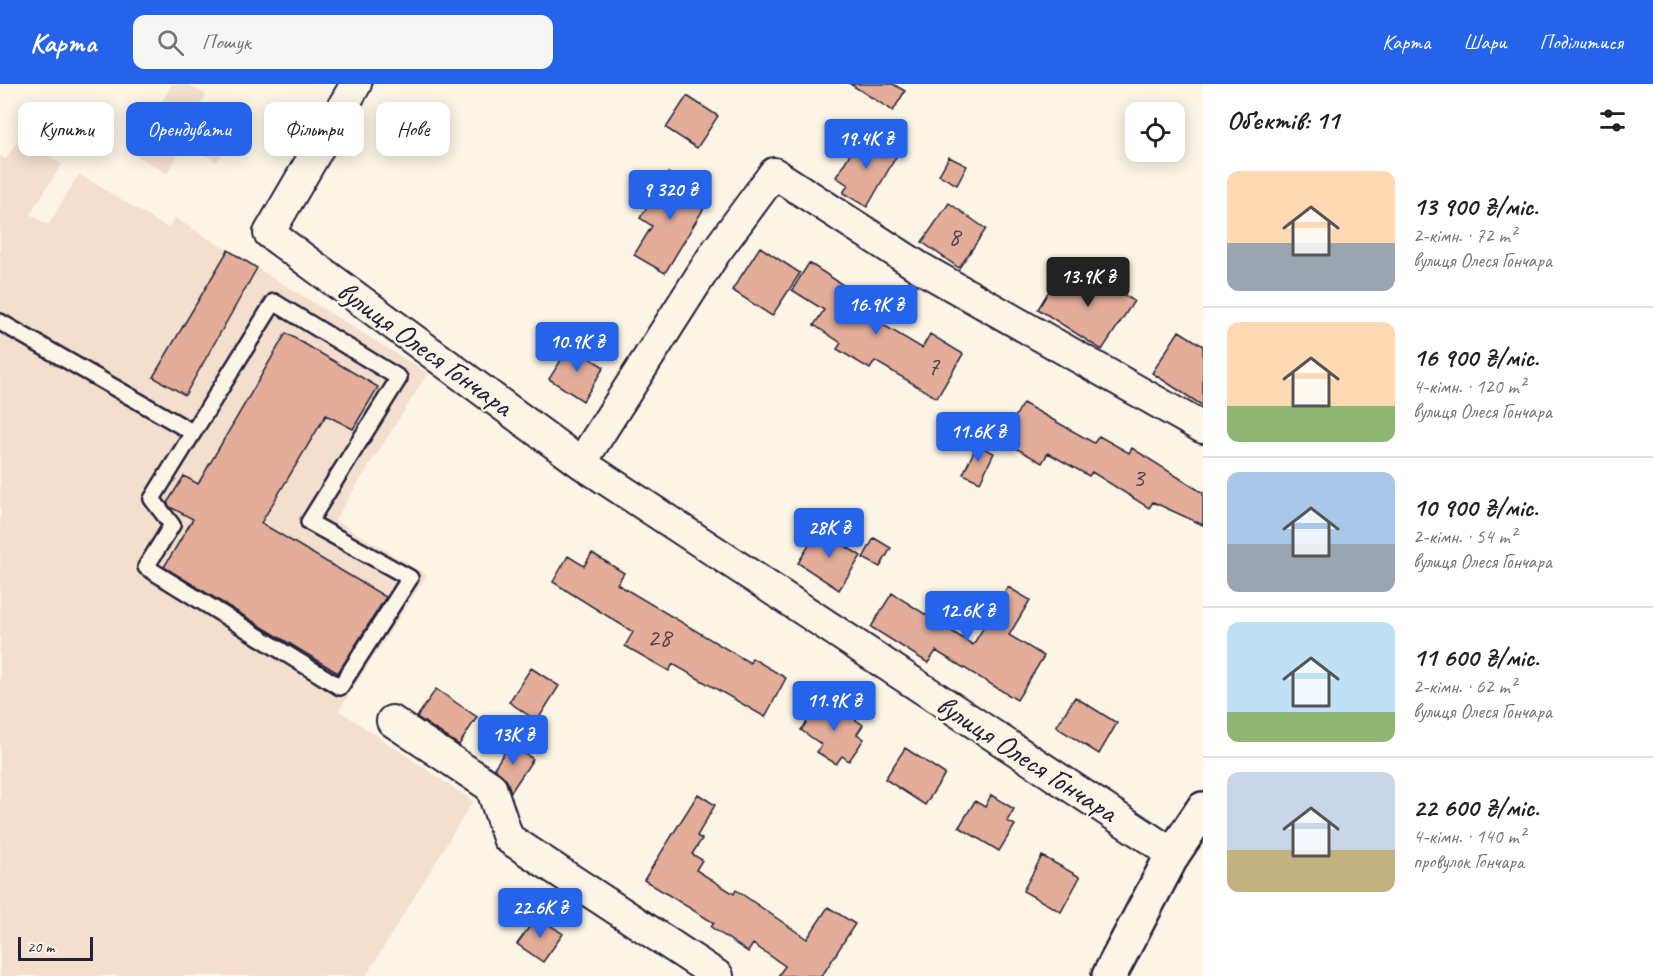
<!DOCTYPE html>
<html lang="uk">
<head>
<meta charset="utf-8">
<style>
	body { margin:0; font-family:Caveat,sans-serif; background:#f6f6f6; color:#202124; height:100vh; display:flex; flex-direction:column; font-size:22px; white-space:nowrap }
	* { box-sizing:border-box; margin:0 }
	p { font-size:20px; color:#757577 }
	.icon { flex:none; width:33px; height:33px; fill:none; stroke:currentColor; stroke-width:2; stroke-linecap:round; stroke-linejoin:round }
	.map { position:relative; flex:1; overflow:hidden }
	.sheet { display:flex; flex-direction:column; background:#fff; width:450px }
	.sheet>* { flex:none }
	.guide { position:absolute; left:18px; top:18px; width:570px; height:54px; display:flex; gap:12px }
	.tools { position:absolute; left:1125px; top:18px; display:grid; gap:12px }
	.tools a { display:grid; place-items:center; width:60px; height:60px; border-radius:12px; background:#fff; box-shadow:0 3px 15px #0003; font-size:30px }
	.scale { position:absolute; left:18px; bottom:15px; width:75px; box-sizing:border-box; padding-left:6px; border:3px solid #22223b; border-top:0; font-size:16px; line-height:21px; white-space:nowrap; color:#22223b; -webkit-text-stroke:4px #fcf5e5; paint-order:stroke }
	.price { position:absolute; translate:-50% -51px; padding:0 14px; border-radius:6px; background:#2563eb; color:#fff; font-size:20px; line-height:39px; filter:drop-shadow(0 2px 3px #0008) }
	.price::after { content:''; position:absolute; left:50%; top:36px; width:18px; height:14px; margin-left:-9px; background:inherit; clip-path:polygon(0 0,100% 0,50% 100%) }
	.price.current { background:#222; color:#fff }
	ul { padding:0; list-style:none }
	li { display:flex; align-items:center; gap:18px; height:150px; padding:0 24px }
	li+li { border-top:2px solid #e0e0e0 }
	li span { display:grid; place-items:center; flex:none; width:168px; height:120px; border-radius:12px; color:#555 }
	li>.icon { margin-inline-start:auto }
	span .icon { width:72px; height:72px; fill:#fffc; stroke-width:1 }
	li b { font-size:26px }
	h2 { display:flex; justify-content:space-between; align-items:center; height:72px; padding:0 24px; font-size:26px }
	.pill { padding:0 21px; border-radius:12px; background:#fff; box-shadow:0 3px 15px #0003; font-size:21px; line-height:54px }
	.pill.current { background:#2563eb; color:#fff }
	header { display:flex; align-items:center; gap:36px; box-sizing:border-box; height:84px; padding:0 30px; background:#2563eb; color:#fff }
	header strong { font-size:28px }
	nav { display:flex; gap:33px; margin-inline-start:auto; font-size:21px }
	.search { width:420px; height:54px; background:#f6f6f6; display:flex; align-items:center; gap:15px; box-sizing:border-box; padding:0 21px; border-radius:12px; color:#757577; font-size:22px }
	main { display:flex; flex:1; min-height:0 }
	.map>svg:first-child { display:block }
	.built { fill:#f4dfce }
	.building { fill:#e3ad99; stroke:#22223b; stroke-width:1.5 }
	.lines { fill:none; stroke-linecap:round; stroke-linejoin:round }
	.lane-casing { stroke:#22223b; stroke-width:20 }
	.street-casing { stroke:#22223b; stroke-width:34 }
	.secondary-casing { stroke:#22223b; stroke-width:38 }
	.lane { stroke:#fcf5e5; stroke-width:15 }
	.street { stroke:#fcf5e5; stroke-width:30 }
	.secondary { stroke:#fcf5e5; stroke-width:33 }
	.labels { text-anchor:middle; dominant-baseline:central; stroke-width:4.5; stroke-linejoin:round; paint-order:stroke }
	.number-label { font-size:27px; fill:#524552 }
	.street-label { font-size:30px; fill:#22223b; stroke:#fcf5e5 }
</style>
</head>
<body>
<header>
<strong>Карта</strong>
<div class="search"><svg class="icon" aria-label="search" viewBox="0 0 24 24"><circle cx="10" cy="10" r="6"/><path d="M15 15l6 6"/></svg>Пошук</div>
<nav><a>Карта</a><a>Шари</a><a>Поділитися</a></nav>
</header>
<main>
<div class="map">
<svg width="1203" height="892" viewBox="0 0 1203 892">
	<rect width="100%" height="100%" fill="#fcf5e5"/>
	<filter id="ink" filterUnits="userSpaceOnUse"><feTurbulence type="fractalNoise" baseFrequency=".0167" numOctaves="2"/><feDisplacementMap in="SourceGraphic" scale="12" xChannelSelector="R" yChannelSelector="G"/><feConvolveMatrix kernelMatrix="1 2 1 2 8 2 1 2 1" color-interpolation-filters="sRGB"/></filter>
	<g filter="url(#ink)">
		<path class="built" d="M172,0H188L206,11L197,27L234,49L217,78L185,59L167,90L132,69Z
			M19,54L62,80L30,130L48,141L79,90L168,144L175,134L428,289L335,436L427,491L339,626L473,717L366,892H0V72L6,75Z"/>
		<path class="building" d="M850,0H893L905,7L893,27Z
			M687,12L718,32L697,64L666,44Z
			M862,50L897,71L867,123L843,109L848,101L836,93Z
			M949,73L967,82L957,101L939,91Z
			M668,89L710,114L665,189L634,171L652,142L640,134Z
			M949,119L986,145L959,184L922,158Z
			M760,163L800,189L772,232L732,206Z
			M228,166L257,184L185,311L153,293Z
			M809,179L854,208L846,219L922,264L930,250L963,270L937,314L875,277L870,285L837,265L841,259L814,241L824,226L792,206Z
			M1084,185L1134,217L1102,266L1038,225L1055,197L1070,206Z
			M1179,247L1203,262V322L1152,289Z
			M286,249L378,303L353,345L326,331L261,439L386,513L338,589L164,483L193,435L170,423L167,419L184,392L198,400Z
			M570,262L604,283L583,317L549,295Z
			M1023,319L1094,359L1099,352L1129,369L1132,364L1203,409V441L1153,418L1149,424L1092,388L1089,392L1048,369L1042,379L1002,356Z
			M977,361L994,369L980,398L963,390Z
			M819,445L861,472L839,506L798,479Z
			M874,454L891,464L880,483L863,474Z
			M592,469L624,489L617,500L750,579L752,574L786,594L765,633L673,580L669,587L625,562L633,548L553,498L568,472L584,482Z
			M1008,503L1030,516L1009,551L1044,572L1017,616L936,567L928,579L871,543L892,509L973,561Z
			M531,584L559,602L537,637L509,618Z
			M436,605L477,633L459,661L417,633Z
			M1075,613L1117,639L1099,670L1056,643Z
			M824,614L863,641L857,650L864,655L849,677L842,672L836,680L817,668L822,661L801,646Z
			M510,660L533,675L511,708L507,697L494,684Z
			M905,664L945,690L925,721L885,695Z
			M698,710L715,721L697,752L702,755L692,770L702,776L696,786L734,810L736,806L807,855L828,823L855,840L822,892H778L785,882L753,860L748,868L711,843L714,839L644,796Z
			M991,711L1014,725L1007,737L1015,741L999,767L959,743L975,717L985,723Z
			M1042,772L1080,793L1061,828L1023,807Z
			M537,832L563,850L543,878L517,860Z"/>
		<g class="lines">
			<defs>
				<path id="lane" d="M274,218L399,294L309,438L410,494L340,603L146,483L172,441L152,415Z
					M0,238L192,348"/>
				<path id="street" d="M356,0L269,149L581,379L1173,770
					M581,379L715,169L774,89L919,183L1203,344
					M392,637L491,703L508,754L718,892"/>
				<path id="secondary" d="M1109,892L1173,770L1203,725"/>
			</defs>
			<use href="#lane" class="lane-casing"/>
			<use href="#street" class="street-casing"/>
			<use href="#secondary" class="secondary-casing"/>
			<use href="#lane" class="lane"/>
			<use href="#street" class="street"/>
			<use href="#secondary" class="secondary"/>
		</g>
	</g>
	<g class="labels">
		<g class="number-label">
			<text x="954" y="152">8</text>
			<text x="933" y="282">7</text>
			<text x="1138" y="393">3</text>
			<text x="659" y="553">28</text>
		</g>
		<g class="street-label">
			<text transform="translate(425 264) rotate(36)">вулиця Олеся Гончара</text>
			<text transform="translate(1027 674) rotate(33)">вулиця Олеся Гончара</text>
		</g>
	</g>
</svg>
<div class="tools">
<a><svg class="icon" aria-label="locate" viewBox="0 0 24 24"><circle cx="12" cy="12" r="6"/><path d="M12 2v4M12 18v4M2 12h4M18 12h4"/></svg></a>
</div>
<div class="scale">20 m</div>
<b class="price" style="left:866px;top:86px">19.4K ₴</b>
<b class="price" style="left:670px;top:137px">9 320 ₴</b>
<b class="price current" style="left:1088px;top:224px">13.9K ₴</b>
<b class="price" style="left:876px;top:252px">16.9K ₴</b>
<b class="price" style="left:577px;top:289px">10.9K ₴</b>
<b class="price" style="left:978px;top:379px">11.6K ₴</b>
<b class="price" style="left:829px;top:475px">28K ₴</b>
<b class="price" style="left:967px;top:558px">12.6K ₴</b>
<b class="price" style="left:834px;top:648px">11.9K ₴</b>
<b class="price" style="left:513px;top:682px">13K ₴</b>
<b class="price" style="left:540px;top:855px">22.6K ₴</b>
<div class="guide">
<a class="pill">Купити</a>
<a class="pill current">Орендувати</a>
<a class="pill">Фільтри</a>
<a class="pill">Нове</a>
</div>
</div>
<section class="sheet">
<h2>Об’єктів: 11<svg class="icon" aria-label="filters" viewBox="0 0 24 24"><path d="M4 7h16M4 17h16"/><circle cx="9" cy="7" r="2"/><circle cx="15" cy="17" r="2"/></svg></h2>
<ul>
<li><span style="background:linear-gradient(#ffd9b3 60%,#9aa5b1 0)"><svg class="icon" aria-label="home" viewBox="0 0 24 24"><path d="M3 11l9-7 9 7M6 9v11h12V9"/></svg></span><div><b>13 900 ₴/міс.</b><p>2-кімн. · 72 m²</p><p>вулиця Олеся Гончара</p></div></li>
<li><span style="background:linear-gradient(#ffd9b3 70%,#8fb573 0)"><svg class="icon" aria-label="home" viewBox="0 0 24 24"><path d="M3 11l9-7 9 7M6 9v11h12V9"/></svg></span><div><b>16 900 ₴/міс.</b><p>4-кімн. · 120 m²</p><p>вулиця Олеся Гончара</p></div></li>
<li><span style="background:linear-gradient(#a9c7e8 60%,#9aa5b1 0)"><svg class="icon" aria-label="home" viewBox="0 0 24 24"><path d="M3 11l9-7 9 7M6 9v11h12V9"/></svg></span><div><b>10 900 ₴/міс.</b><p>2-кімн. · 54 m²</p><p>вулиця Олеся Гончара</p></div></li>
<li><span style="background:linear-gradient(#bfe0f5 75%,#8fb573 0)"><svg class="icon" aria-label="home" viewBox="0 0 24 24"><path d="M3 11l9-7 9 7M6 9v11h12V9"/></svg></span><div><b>11 600 ₴/міс.</b><p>2-кімн. · 62 m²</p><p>вулиця Олеся Гончара</p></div></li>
<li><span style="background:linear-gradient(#c9d6e8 65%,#c2b280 0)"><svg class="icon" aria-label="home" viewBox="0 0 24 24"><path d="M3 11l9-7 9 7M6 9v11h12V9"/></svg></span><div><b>22 600 ₴/міс.</b><p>4-кімн. · 140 m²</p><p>провулок Гончара</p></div></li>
</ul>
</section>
</main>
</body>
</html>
